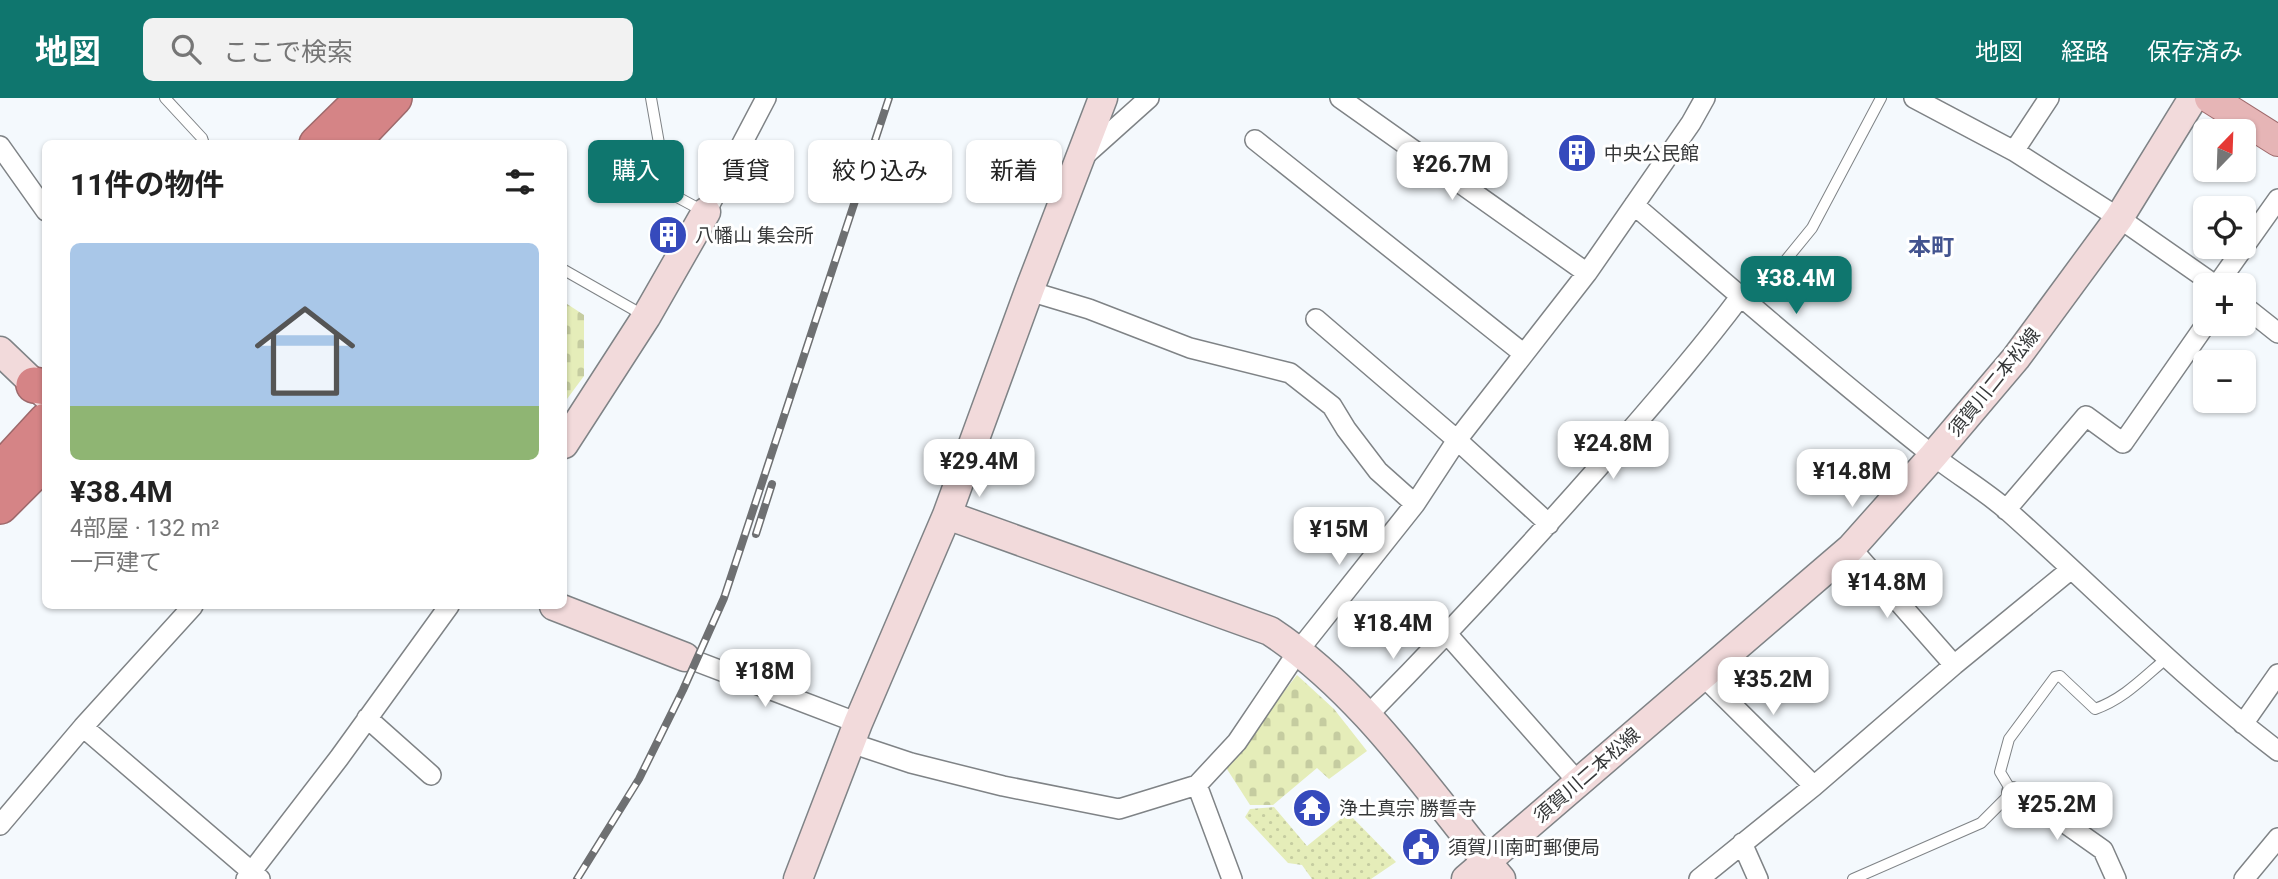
<!DOCTYPE html>
<html lang="ja">
<head>
<meta charset="utf-8">
<style>
	body { margin:0; font-family:Roboto,"Noto Sans JP",sans-serif; background:#f2f2f2; color:#222; height:100vh; display:flex; flex-direction:column; font-size:26px; white-space:nowrap }
	* { box-sizing:border-box; margin:0 }
	p { font-size:23px; color:#767676 }
	.icon { flex:none; width:38px; height:38px; fill:none; stroke:currentColor; stroke-width:2; stroke-linecap:round; stroke-linejoin:round }
	.map { position:relative; flex:1; overflow:hidden }
	.sheet { position:absolute; left:42px; top:42px; width:525px; height:469px; display:flex; flex-direction:column; background:#fff; border-radius:10px; box-shadow:0 2px 5px #0004 }
	.sheet>* { flex:none }
	.top-card { position:absolute; left:588px; top:42px; width:665px; height:63px; display:flex; gap:14px }
	.needle { width:46px; rotate:23deg }
	.fabs { position:absolute; left:2193px; top:21px; display:grid; gap:14px }
	.fabs a { display:grid; place-items:center; width:63px; height:63px; border-radius:10px; background:#fff; box-shadow:0 2px 5px #0004; font-size:35px }
	.price { position:absolute; translate:-50% -60px; padding:0 16px; border-radius:14px; background:#fff; color:#222; font-size:23px; line-height:46px; filter:drop-shadow(0 2px 4px #0008) }
	.price::after { content:''; position:absolute; left:50%; top:42px; width:21px; height:16px; margin-left:-10px; background:inherit; clip-path:polygon(0 0,100% 0,50% 100%) }
	.price.selected { background:#0f766e; color:#fff }
	ul { padding:0; list-style:none }
	li { display:grid; align-content:center; gap:14px; height:371px; padding:0 28px }
	li span { display:grid; place-items:center; height:217px; border-radius:10px; color:#555 }
	li>.icon { margin-inline-start:auto }
	span .icon { width:126px; height:126px; fill:#fffc; stroke-width:1 }
	li b { font-size:30px }
	h2 { display:flex; justify-content:space-between; align-items:center; height:84px; padding:0 28px; font-size:30px }
	.tag { padding:0 24px; border-radius:10px; background:#fff; box-shadow:0 2px 5px #0004; font-size:24px; line-height:63px }
	.tag.selected { background:#0f766e; color:#fff }
	header { display:flex; align-items:center; gap:42px; box-sizing:border-box; height:98px; padding:0 35px; background:#0f766e; color:#fff }
	header strong { font-size:33px }
	nav { display:flex; gap:38px; margin-inline-start:auto; font-size:24px }
	.search { width:490px; height:63px; background:#f2f2f2; display:flex; align-items:center; gap:18px; box-sizing:border-box; padding:0 24px; border-radius:10px; color:#767676; font-size:26px }
	.map>svg:first-child { display:block }
	.cemetery { fill:url(#cemetery-stones) }
	.garden { fill:url(#garden-dots) }
	.lines { fill:none; stroke-linecap:round; stroke-linejoin:round }
	.lane-casing { stroke:#7f8386; stroke-width:12 }
	.street-casing { stroke:#7f8386; stroke-width:22 }
	.secondary-casing { stroke:#7f8386; stroke-width:31 }
	.primary-casing { stroke:#9d696b; stroke-width:32 }
	.highway-casing { stroke:#9d696b; stroke-width:38 }
	.lane { stroke:#fff; stroke-width:10 }
	.street { stroke:#fff; stroke-width:19 }
	.secondary { stroke:#f2dadb; stroke-width:28 }
	.primary { stroke:#e6b5b6; stroke-width:30 }
	.highway { stroke:#d58486; stroke-width:35 }
	.rail-casing { stroke:#6e7072; stroke-width:8 }
	.rail { stroke:#fff; stroke-width:5; stroke-dasharray:16; stroke-linecap:butt }
	.labels { text-anchor:middle; dominant-baseline:central; stroke-width:6; stroke-linejoin:round; paint-order:stroke }
	.poi-label { font-size:19px; fill:#363839; stroke:#fff; text-anchor:start }
	.street-label { font-size:19px; fill:#363839; stroke:#fff }
	.quarter-label { font-size:23px; font-weight:bold; fill:#42538f; stroke:#fff }
</style>
</head>
<body>
<header>
<strong>地図</strong>
<div class="search"><svg class="icon" aria-label="search" viewBox="0 0 24 24"><circle cx="10" cy="10" r="6"/><path d="M15 15l6 6"/></svg>ここで検索</div>
<nav><a>地図</a><a>経路</a><a>保存済み</a></nav>
</header>
<div class="map">
<svg width="2278" height="781" viewBox="0 0 2278 781">
	<defs>
		<pattern id="cemetery-stones" width="16" height="16" patternUnits="userSpaceOnUse" patternTransform="scale(1.75)"><rect width="16" height="16" fill="#e5edb9"/><path d="M2 7V4a2 2 0 0 1 4 0v3zM10 15v-3a2 2 0 0 1 4 0v3z" fill="#c5cca0"/></pattern>
		<pattern id="garden-dots" width="8" height="8" patternUnits="userSpaceOnUse" patternTransform="scale(1.75)"><rect width="8" height="8" fill="#e5edb9"/><path d="M2 2h.1M6 6h.1" fill="none" stroke="#c5cca0" stroke-width="1.8" stroke-linecap="round"/></pattern>
	</defs>
	<rect width="100%" height="100%" fill="#f4f9fd"/>
	<path class="cemetery" d="M564,204L584,217V278L564,305Z
		M1297,577L1334,611L1367,653L1329,681L1317,670L1273,707H1250L1225,668Z"/>
	<path class="garden" d="M1274,709L1307,748L1348,715L1396,764L1371,781H1312L1302,767L1288,765L1245,719L1250,711Z"/>
	<g class="lines">
		<defs>
			<path id="lane" d="M165,0L202,40L204,46
				M651,0L660,51L661,88
				M612,64L705,114
				M564,172L643,217
				M1750,206L1812,130L1881,0
				M1853,781L1981,725L2012,694L2000,674L2009,641L2055,579L2060,578L2095,611C2124,601 2144,579 2167,560"/>
			<path id="street" d="M1340,0L1587,175
				M1914,0L2014,53L2119,120L2215,187
				M1255,42L1524,256
				M0,48L46,113
				M2014,53L2049,0
				M1082,60L1149,0
				M1634,107C1732,191 1830,276 1931,356C1956,376 1984,392 2008,413C2098,493 2182,580 2278,653
				M706,114L766,0
				M2217,187L2278,101
				M1029,193L1089,211L1190,250L1290,275L1332,308L1346,331L1378,373L1415,406
				M2244,208L2278,235
				M1316,221L1457,342L1549,426
				M2006,412L2086,318L2123,345L2206,226
				M1851,450L1954,567
				M1448,537L1578,684
				M685,559L858,625
				M1703,578L1814,688
				M1368,617C1447,537 1523,455 1597,371C1646,314 1695,259 1740,199
				M367,620L431,677
				M2243,626L2278,576
				M83,629L260,781
				M851,645L911,665L1003,688L1119,711L1197,687L1237,644L1299,552L1415,406L1457,342L1587,175L1691,25L1705,0
				M1197,687L1232,781
				M2012,694L2052,716L2103,752L2116,781
				M0,727L83,629L193,508
				M1742,745L1758,781
				M246,781L339,660L449,508
				M1699,781L1814,688L1954,567L2070,472
				M2244,781L2278,740"/>
			<path id="secondary" d="M0,253L46,297
				M564,346L646,219L706,114
				M947,417L1270,533C1365,596 1429,695 1501,781
				M554,508L685,559
				M798,781L858,625L947,417L1029,193L1103,0
				M1466,781L1851,450L1933,358L2016,260L2119,120L2193,0"/>
			<path id="primary" d="M2210,0L2278,43"/>
			<path id="highway" d="M353,43L394,0
				M317,46L364,0
				M34,287L46,289
				M0,373L46,323
				M0,408L46,362"/>
		</defs>
		<use href="#lane" class="lane-casing"/>
		<use href="#street" class="street-casing"/>
		<use href="#secondary" class="secondary-casing"/>
		<use href="#primary" class="primary-casing"/>
		<use href="#highway" class="highway-casing"/>
		<use href="#lane" class="lane"/>
		<use href="#street" class="street"/>
		<use href="#secondary" class="secondary"/>
		<use href="#primary" class="primary"/>
		<use href="#highway" class="highway"/>
		<defs>
			<path id="rail" d="M756,436L772,386
				M577,781L639,681L683,592L724,500L889,0"/>
		</defs>
		<use href="#rail" class="rail-casing"/>
		<use href="#rail" class="rail"/>
	</g>
	<defs>
		<symbol id="building-disc" viewBox="-11 -11 22 22"><circle r="9.5" fill="#364abc" stroke="#fff"/><path d="M-4-6H4V6H1V3H-1V6H-4ZM-2.5-4.3h1.7v1.8h-1.7ZM.8-4.3h1.7v1.8H.8ZM-2.5-1h1.7V.8h-1.7ZM.8-1h1.7V.8H.8Z" fill="#fff"/></symbol>
		<symbol id="temple-disc" viewBox="-11 -11 22 22"><circle r="9.5" fill="#364abc" stroke="#fff"/><path d="M0-6L5-2H3V0L6.5 2.5H4V6H1.5V3h-3V6H-4V2.5H-6.5L-3 0V-2H-5Z" fill="#fff"/></symbol>
		<symbol id="civic-disc" viewBox="-11 -11 22 22"><circle r="9.5" fill="#364abc" stroke="#fff"/><path d="M-.6-6.5H3V-4.5H.6V-3L4-1V1h2V6H-6V1h2V-1L-.6-3ZM-1.2 2.5V6h2.4V2.5Z" fill="#fff"/></symbol>
	</defs>
	<g fill-rule="evenodd">
		<use href="#building-disc" x="1555" y="33" width="44" height="44"/>
		<use href="#building-disc" x="646" y="115" width="44" height="44"/>
		<use href="#temple-disc" x="1290" y="688" width="44" height="44"/>
		<use href="#civic-disc" x="1399" y="727" width="44" height="44"/>
	</g>
	<g class="labels">
		<g class="poi-label">
			<text x="1604" y="55">中央公民館</text>
			<text x="695" y="137">八幡山 集会所</text>
			<text x="1339" y="710">浄土真宗 勝誓寺</text>
			<text x="1448" y="749">須賀川南町郵便局</text>
		</g>
		<g class="street-label">
			<text transform="translate(1994 284) rotate(-51)">須賀川二本松線</text>
			<text transform="translate(1587 677) rotate(-41)">須賀川二本松線</text>
		</g>
		<g class="quarter-label">
			<text x="1931" y="149">本町</text>
		</g>
	</g>
</svg>
<div class="fabs">
<a><svg class="needle" viewBox="-14 -14 28 28"><path d="M0-13l5 13h-10z" fill="#e53935"/><path d="M0 13l5-13h-10z" fill="#767676"/></svg></a>
<a><svg class="icon" aria-label="locate" viewBox="0 0 24 24"><circle cx="12" cy="12" r="6"/><path d="M12 2v4M12 18v4M2 12h4M18 12h4"/></svg></a>
<a>+</a>
<a>−</a>
</div>
<b class="price" style="left:1452px;top:104px">¥26.7M</b>
<b class="price selected" style="left:1796px;top:218px">¥38.4M</b>
<b class="price" style="left:1613px;top:383px">¥24.8M</b>
<b class="price" style="left:979px;top:401px">¥29.4M</b>
<b class="price" style="left:1852px;top:411px">¥14.8M</b>
<b class="price" style="left:1339px;top:469px">¥15M</b>
<b class="price" style="left:1887px;top:522px">¥14.8M</b>
<b class="price" style="left:1393px;top:563px">¥18.4M</b>
<b class="price" style="left:765px;top:611px">¥18M</b>
<b class="price" style="left:1773px;top:619px">¥35.2M</b>
<b class="price" style="left:2057px;top:744px">¥25.2M</b>
<div class="top-card">
<a class="tag selected">購入</a>
<a class="tag">賃貸</a>
<a class="tag">絞り込み</a>
<a class="tag">新着</a>
</div>
<section class="sheet">
<h2>11件の物件<svg class="icon" aria-label="filters" viewBox="0 0 24 24"><path d="M4 7h16M4 17h16"/><circle cx="9" cy="7" r="2"/><circle cx="15" cy="17" r="2"/></svg></h2>
<ul>
<li><span style="background:linear-gradient(#a9c7e8 75%,#8fb573 0)"><svg class="icon" aria-label="home" viewBox="0 0 24 24"><path d="M3 11l9-7 9 7M6 9v11h12V9"/></svg></span><div><b>¥38.4M</b><p>4部屋 · 132 m²</p><p>一戸建て</p></div></li>
</ul>
</section>
</div>
</body>
</html>
